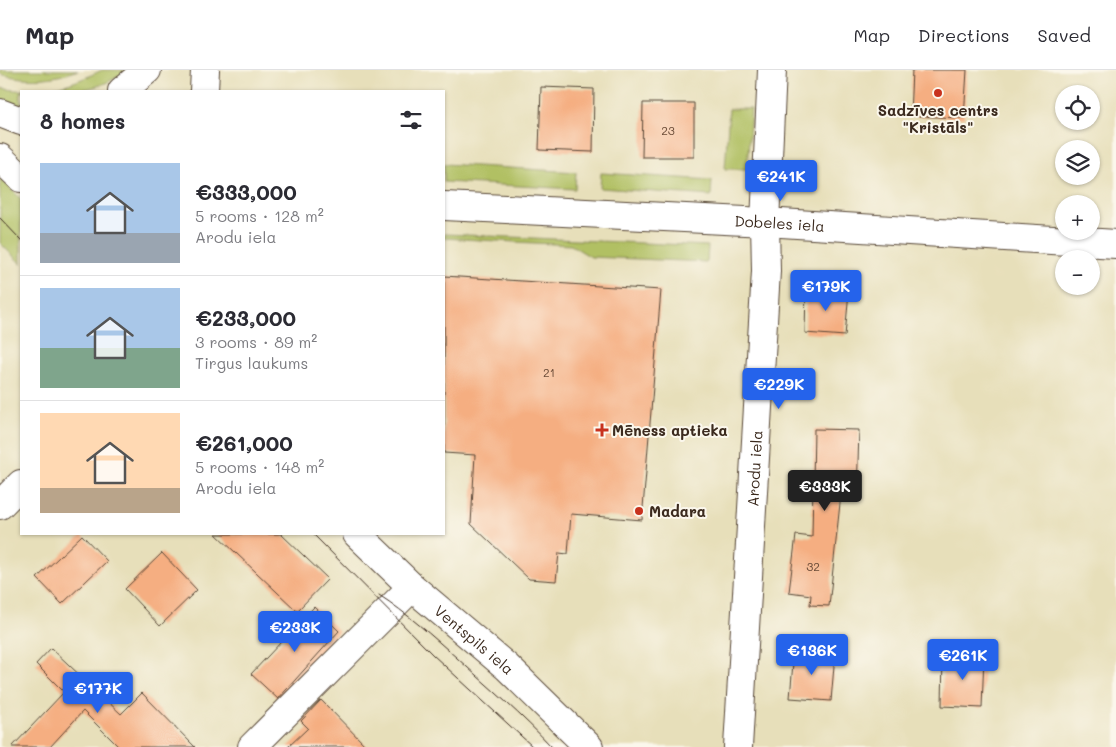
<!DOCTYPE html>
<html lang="en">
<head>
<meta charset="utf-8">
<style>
	body { margin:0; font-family:Mali,sans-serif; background:#f2f2f3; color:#2b2b33; height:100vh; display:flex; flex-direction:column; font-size:19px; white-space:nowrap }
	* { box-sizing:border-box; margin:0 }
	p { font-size:16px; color:#7c7c81 }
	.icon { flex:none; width:28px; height:28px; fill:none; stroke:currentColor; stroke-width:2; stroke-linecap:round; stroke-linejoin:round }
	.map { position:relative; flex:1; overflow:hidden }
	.side { position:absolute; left:20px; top:20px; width:425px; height:445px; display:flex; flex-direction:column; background:#fff; border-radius:0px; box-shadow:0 1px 4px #0004 }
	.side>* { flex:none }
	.buttons { position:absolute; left:1055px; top:15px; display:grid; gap:10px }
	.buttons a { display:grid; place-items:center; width:45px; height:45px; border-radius:50%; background:#fff; box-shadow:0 1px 4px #0004; font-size:25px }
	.price { position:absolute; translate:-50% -42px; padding:0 11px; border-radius:5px; background:#2563eb; color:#fff; font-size:16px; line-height:32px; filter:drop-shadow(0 1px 2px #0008) }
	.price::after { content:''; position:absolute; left:50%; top:30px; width:15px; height:11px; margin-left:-8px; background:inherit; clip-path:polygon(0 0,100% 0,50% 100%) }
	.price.current { background:#222; color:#fff }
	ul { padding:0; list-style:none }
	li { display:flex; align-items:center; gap:15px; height:125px; padding:0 20px }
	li+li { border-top:1px solid #e1e1e2 }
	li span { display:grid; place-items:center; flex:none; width:140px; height:100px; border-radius:0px; color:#555 }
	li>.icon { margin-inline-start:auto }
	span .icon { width:60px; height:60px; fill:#fffc; stroke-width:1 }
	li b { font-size:21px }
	h2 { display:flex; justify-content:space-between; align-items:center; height:60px; padding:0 20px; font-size:21px }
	header { display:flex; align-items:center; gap:30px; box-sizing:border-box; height:70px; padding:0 25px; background:#fff; border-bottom:1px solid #e1e1e2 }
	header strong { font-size:24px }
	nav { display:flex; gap:28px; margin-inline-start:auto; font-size:18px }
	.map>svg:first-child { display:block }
	.green { fill:#b1c063; stroke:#767540 }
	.building { fill:#f5ae81 }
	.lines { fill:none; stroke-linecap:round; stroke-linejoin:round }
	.minor-casing { stroke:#554535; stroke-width:30 }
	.tertiary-casing { stroke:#554535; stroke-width:30 }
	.minor { stroke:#fff; stroke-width:28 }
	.tertiary { stroke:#fff; stroke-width:28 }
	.tram { stroke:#3b2a1e; stroke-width:1 }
	.poi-dot { fill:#c8321e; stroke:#fbf7ec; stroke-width:2 }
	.labels { text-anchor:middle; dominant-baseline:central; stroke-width:4; stroke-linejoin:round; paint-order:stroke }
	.number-label { font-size:12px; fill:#6a4b37 }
	.poi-label { font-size:15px; font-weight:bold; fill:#3b2a1e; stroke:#fbf7ec; text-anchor:start }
	.street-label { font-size:15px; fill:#3b2a1e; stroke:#fbf7ec }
</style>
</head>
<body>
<header>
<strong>Map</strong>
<nav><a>Map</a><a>Directions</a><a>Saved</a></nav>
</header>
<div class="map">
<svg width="1116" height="677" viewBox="0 0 1116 677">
	<rect width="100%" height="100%" fill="#fbf7ec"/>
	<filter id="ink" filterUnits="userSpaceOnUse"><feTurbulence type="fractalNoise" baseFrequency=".02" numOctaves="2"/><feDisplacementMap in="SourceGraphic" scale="10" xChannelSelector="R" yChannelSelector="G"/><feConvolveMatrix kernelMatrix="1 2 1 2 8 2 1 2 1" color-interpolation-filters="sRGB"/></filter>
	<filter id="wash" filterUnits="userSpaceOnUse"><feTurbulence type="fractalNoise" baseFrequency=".0096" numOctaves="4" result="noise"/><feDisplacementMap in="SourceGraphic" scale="20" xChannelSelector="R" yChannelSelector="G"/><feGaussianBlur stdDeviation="1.12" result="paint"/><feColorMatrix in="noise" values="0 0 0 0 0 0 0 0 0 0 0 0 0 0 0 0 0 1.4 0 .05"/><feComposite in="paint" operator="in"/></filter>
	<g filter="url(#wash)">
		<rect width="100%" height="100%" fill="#e7dfba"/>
		<path class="green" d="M0,0H78C53,10 26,11 0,4Z
			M102,0H127C95,26 60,21 21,21V39L0,30V18C39,25 67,17 102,0Z
			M729,39H751L747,99H725Z
			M444,94L576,102L575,119L444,112Z
			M601,103L712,110L711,126L600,118Z
			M0,108L21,129V194L0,173Z
			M444,164L708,176L707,192L591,187L571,175L444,168Z"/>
		<g id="blocks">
			<path class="building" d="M912,0H967L964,48L910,46Z
				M541,17L594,19L593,82L539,80Z
				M643,33H694V87H642Z
				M444,206L661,220L642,450L571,444L568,484L559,483L556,511L529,509L471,454L475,385L444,383Z
				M806,218L849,221L845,266L805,263Z
				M814,359L859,360L857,425L841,424L829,536L810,535L811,525L789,522L796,465L812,467Z
				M216,464H281L328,509L297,541Z
				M82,465L107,491L62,534L37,508Z
				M162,483L197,520L160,556L125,519Z
				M314,537L339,561L278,629L251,604Z
				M51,578L121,644L142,623L195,677H119L83,641L50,677H12L64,622L36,594Z
				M794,581L835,584L831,631L790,628Z
				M943,584L984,585L982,638L942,636Z
				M321,630L367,677H288L308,658L301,651Z"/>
		</g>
	</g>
	<g filter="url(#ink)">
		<use href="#blocks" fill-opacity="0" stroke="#554535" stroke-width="1"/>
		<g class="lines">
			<defs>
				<g id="minor">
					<path id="s1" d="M444,136L765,152L1116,174"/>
					<path d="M252,677L412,517"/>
					<path id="s2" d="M738,677L766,201L765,152L772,0"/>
				</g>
				<g id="tertiary">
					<path d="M122,21L147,0"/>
					<path d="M204,21L205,0"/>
					<path d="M0,43L21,51"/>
					<path d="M0,88L21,108"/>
					<path d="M0,435L21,414"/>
					<path id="s3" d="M357,464L412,517L507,597L589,677"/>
				</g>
			</defs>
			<use href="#minor" class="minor-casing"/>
			<use href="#tertiary" class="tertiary-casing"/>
			<use href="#minor" class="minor"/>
			<use href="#tertiary" class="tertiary"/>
			<path class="tram" d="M0,148L21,170
				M313,464L433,585L533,677
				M379,525C407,543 432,566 457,588C489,617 522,645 552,677"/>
		</g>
	</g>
	<g class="poi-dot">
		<circle cx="938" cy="23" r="5"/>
		<path d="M599.5 352.5h5v5h5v5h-5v5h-5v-5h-5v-5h5z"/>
		<circle cx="639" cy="441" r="5"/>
	</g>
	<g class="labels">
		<g class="number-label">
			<text x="668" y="60">23</text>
			<text x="549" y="302">21</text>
			<text x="813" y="496">32</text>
		</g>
		<g class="poi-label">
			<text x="938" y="40" text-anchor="middle">Sadzīves centrs<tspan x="938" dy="17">"Kristāls"</tspan></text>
			<text x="612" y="360">Mēness aptieka</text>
			<text x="649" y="441">Madara</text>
		</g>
		<g class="street-label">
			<text stroke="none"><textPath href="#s1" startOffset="336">Dobeles iela</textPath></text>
			<text stroke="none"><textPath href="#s2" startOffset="279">Arodu iela</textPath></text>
			<text stroke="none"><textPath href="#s3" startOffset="158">Ventspils iela</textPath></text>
		</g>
	</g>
</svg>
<div class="buttons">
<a><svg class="icon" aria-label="locate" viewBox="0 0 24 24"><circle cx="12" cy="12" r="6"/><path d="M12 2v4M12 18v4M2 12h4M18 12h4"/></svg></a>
<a><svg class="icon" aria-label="layers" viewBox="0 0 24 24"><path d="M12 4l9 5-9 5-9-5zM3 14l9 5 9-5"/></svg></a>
<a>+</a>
<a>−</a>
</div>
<b class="price" style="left:781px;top:132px">€241K</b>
<b class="price" style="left:826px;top:242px">€179K</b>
<b class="price" style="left:779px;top:340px">€229K</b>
<b class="price current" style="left:825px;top:442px">€333K</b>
<b class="price" style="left:295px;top:583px">€233K</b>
<b class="price" style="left:812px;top:606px">€136K</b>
<b class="price" style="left:963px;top:611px">€261K</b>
<b class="price" style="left:98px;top:644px">€177K</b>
<section class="side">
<h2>8 homes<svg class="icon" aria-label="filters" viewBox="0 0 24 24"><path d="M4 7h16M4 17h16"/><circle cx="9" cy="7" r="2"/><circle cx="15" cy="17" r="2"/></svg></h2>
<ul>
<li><span style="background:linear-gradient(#a9c7e8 70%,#9aa5b1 0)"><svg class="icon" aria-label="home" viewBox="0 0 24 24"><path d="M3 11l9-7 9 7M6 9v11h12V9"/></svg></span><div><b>€333,000</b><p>5 rooms · 128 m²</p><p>Arodu iela</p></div></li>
<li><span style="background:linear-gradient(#a9c7e8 60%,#7fa58c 0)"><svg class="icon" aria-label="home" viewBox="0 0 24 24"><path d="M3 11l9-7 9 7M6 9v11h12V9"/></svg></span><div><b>€233,000</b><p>3 rooms · 89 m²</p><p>Tirgus laukums</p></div></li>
<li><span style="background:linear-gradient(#ffd9b3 75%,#b9a48a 0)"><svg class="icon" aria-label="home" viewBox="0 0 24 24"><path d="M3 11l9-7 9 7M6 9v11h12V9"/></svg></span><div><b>€261,000</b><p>5 rooms · 148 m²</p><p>Arodu iela</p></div></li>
</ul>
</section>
</div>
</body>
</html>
